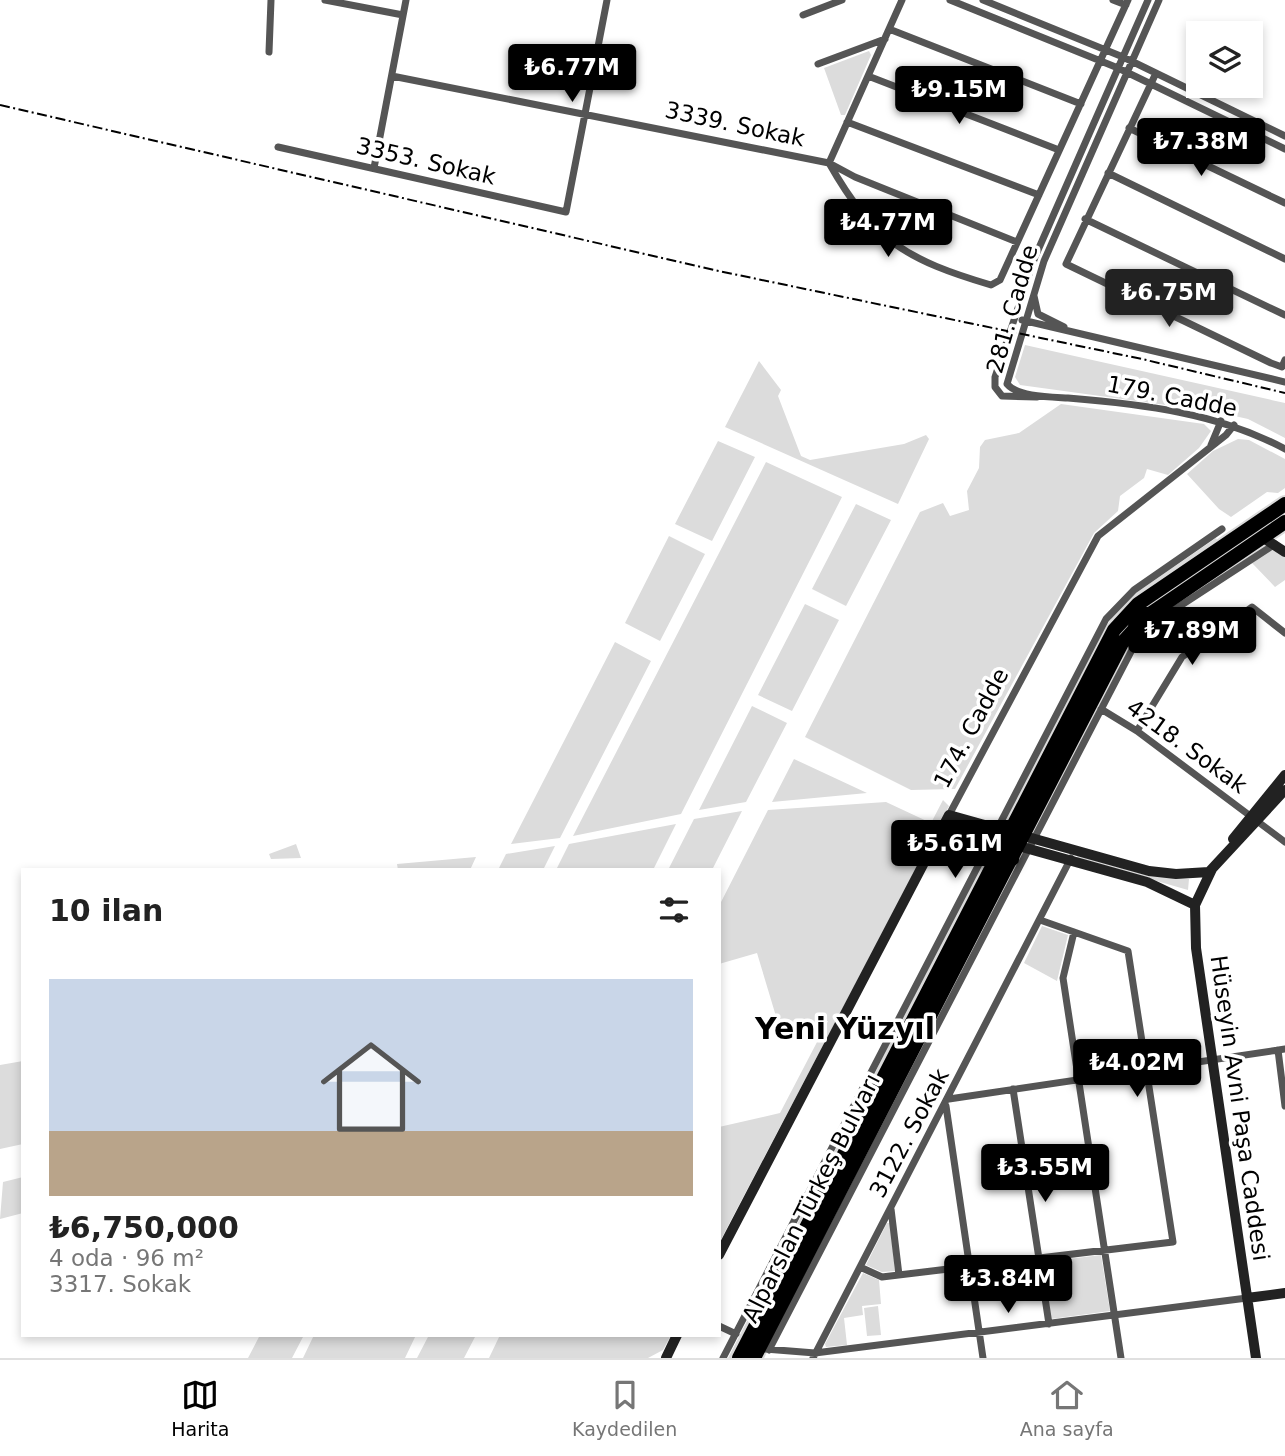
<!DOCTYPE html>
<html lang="tr">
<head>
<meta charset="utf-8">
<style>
	body { margin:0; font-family:"DejaVu Sans",sans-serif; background:#f6f6f6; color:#222; height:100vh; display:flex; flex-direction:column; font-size:26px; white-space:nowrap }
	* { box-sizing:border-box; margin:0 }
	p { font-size:23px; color:#767676 }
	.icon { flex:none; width:38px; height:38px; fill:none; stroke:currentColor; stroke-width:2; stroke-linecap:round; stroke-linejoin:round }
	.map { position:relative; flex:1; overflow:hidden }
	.details { position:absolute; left:21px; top:868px; width:700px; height:469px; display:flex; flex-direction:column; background:#fff; border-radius:0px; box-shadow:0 4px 10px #0003 }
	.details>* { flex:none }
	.buttons { position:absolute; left:1186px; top:21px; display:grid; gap:14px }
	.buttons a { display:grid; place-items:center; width:77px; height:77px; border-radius:0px; background:#fff; box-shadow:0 4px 10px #0003; font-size:35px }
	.price { position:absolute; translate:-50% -60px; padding:0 16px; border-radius:7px; background:#000; color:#fff; font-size:23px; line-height:46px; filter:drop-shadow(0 2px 4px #0008) }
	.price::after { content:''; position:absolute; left:50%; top:42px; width:21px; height:16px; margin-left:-10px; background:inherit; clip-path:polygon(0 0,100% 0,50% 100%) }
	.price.current { background:#222; color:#fff }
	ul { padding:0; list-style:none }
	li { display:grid; align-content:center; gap:14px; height:371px; padding:0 28px }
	li span { display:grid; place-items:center; height:217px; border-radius:0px; color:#555 }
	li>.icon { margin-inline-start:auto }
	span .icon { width:126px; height:126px; fill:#fffc; stroke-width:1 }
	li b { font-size:30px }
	h2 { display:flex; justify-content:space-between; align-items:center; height:84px; padding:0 28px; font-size:30px }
	.tabs { display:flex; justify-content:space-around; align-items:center; height:98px; border-top:2px solid #e0e0e0; background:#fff; font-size:19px; color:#767676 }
	.tabs a { display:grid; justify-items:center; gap:4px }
	.tabs .current { color:#000 }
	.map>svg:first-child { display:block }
	.green { fill:#dcdcdc }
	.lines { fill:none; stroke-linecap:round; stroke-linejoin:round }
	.highway-casing { stroke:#dbdbdb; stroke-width:18 }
	.street { stroke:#555; stroke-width:7 }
	.secondary { stroke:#222; stroke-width:10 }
	.highway { stroke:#000; stroke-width:14 }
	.rail { stroke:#000; stroke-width:2; stroke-dasharray:10 3.5 2 3.5; stroke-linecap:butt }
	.labels { text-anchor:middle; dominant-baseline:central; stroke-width:7; stroke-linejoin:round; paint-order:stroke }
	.street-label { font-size:23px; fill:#000; stroke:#fff }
	.district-label { font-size:30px; font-weight:bold; fill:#000; stroke:#fff }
</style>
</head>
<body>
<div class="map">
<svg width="1285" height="1358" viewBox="0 0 1285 1358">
	<rect width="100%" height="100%" fill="#fff"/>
	<path class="green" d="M869,51L871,55L845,115H841L824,68Z
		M1025,345L1285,403V438L1248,419L1217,412L1020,385L1015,377Z
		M759,361L781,390L778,396L801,456L810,460L904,444L926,435L929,439L898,504L725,427Z
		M1061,404L1204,424L1211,431L1199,448L1168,475L1147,469L1144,478L1120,496L1118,511L1094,533L955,789L911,790L805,737L920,512L943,503L950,516L969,510L967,491L979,468L980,447L985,440L1019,433Z
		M1238,439L1249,440L1285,459V488L1278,493L1267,492L1231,517L1219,509L1187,474L1213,451Z
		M718,441L755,457L712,541L675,524Z
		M766,462L842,497L681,814L573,836Z
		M856,504L891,520L846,606L812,589Z
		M669,536L705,554L660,641L625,623Z
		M1216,538L1218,542L1129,603L1114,620L1009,820L1006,819L1114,613L1136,593Z
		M1274,547L1285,556V580L1275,587L1252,563Z
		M805,604L839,620L792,711L758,695Z
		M615,642L651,661L560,838L511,844Z
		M752,706L787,723L746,802L699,810Z
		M794,759L867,793L772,802Z
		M943,800L949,806L719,1243V1127L780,1113L828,1021L781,1033L757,953L719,964V906L768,810L886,802L931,823Z
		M742,811L712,870H668L694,819Z
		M676,824L653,870H556L569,844Z
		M296,844L301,858L271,859L269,854Z
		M992,845L995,847L732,1358H728Z
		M555,846L543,870H498L506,854Z
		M1078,854L1170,878L1189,879L1188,890L1077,858Z
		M476,857L470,870H398L397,864Z
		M1042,926L1068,935L1057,981L1024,963Z
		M23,1061V1144L0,1149V1065Z
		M23,1177V1213L0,1219L3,1182Z
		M887,1223H890L895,1271L882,1272L866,1265Z
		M1101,1255L1110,1311L1051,1319L1043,1262Z
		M863,1273L879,1280L881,1304L862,1306L863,1315L844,1318L847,1345L826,1347L825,1344Z
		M878,1306L881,1335L867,1336L864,1308Z
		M260,1335H304L292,1358H248Z
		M314,1335H416L405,1358H303Z
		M429,1335H476L464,1358H417Z
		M500,1335H671L663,1350L648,1358H489Z"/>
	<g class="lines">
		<defs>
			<path id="highway" d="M739,1358L1114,630L1138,604L1285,504
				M754,1358L1122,643L1147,616L1285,522"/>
		</defs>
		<use href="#highway" class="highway-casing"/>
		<path class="street" d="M325,0L403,15
			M902,0L829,163C873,241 907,260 991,285L1000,280L1128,0
			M950,0L1118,68L1285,149
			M983,0L1123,57L1285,136
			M1113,0L1126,5
			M1159,0L1044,261L1007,384C1018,397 1052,397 1068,398C1142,404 1218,413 1285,449
			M803,15L842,0
			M889,29L1081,104
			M269,52L271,0
			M818,64L885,39
			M1156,73L1066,264L1271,363L1282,367L1285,360
			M392,76L829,163L855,177L1017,242
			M868,76L1059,150
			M847,122L1039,195
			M1129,128L1285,203
			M278,147L566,212L607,0
			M374,168L406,0
			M1108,173L1285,259
			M1085,219L1285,315
			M1034,296L1038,314L1064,327
			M1022,320L1285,382
			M1037,397L1002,396L995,387V377L1035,257L1148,0
			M1211,445L1221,421
			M1101,709L1137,731L1285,842
			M1137,731L1182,657L1252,607L1285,633
			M949,815L1098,536L1226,435L1234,425
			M1074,932L1063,978L1121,1358
			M1278,1050L1285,1106
			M1013,1089L1049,1324
			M949,1099L1285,1049
			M946,1106L983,1358
			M891,1209L899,1275
			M860,1267L882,1277L1173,1242L1128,951L1040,920
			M758,1291L752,1302L1106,619L1134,590L1222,529
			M719,1326L736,1334
			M765,1349L815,1353L1247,1298
			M769,1350L1135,644L1160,619L1275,544
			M723,1358L752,1302
			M813,1358L1071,858"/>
		<path class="secondary" d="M1262,537L1285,552
			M944,825L1147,882L1195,905
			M1233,839L1285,775
			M1212,869L1195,905L1196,948L1256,1358
			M719,1255L949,815L1149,871L1176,874L1209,872L1285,790
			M1247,1298L1285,1293
			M666,1358L677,1335"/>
		<use href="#highway" class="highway"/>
		<path class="rail" d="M0,105L714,270L1142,359L1285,393"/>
	</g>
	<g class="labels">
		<g class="street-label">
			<text transform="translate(735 124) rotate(12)">3339. Sokak</text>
			<text transform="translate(426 161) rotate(13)">3353. Sokak</text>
			<text transform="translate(1012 309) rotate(-74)">281. Cadde</text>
			<text transform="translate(1172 396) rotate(11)">179. Cadde</text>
			<text transform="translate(971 728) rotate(-62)">174. Cadde</text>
			<text transform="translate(1187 746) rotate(36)">4218. Sokak</text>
			<text transform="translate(1240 1108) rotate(82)">Hüseyin Avni Paşa Caddesi</text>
			<text transform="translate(909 1133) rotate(-62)">3122. Sokak</text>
			<text transform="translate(811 1198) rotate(-63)">Alparslan Türkeş Bulvarı</text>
		</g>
		<g class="district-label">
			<text x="845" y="1028">Yeni Yüzyıl</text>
		</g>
	</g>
</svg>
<div class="buttons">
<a><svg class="icon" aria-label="layers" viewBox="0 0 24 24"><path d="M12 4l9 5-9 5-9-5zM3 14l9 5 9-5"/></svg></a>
</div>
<b class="price" style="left:572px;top:104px">₺6.77M</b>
<b class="price" style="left:959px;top:126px">₺9.15M</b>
<b class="price" style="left:1201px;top:178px">₺7.38M</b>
<b class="price" style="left:888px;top:259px">₺4.77M</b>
<b class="price current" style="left:1169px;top:329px">₺6.75M</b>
<b class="price" style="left:1192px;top:667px">₺7.89M</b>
<b class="price" style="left:955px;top:880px">₺5.61M</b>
<b class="price" style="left:1137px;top:1099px">₺4.02M</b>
<b class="price" style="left:1045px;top:1204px">₺3.55M</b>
<b class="price" style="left:1008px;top:1315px">₺3.84M</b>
<section class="details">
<h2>10 ilan<svg class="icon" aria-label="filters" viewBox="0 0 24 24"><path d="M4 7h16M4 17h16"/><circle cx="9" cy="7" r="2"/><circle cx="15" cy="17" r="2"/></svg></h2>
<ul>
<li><span style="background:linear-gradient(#c9d6e8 70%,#b9a48a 0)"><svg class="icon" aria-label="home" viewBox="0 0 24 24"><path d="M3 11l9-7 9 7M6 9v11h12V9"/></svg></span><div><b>₺6,750,000</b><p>4 oda · 96 m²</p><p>3317. Sokak</p></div></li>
</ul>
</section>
</div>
<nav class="tabs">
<a class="current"><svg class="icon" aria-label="map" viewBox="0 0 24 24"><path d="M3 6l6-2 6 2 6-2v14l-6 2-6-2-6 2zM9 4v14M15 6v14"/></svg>Harita</a>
<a><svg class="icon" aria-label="saved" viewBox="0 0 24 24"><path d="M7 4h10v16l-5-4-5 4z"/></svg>Kaydedilen</a>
<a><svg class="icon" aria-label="home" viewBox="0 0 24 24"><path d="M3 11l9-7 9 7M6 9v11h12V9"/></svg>Ana sayfa</a>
</nav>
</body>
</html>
